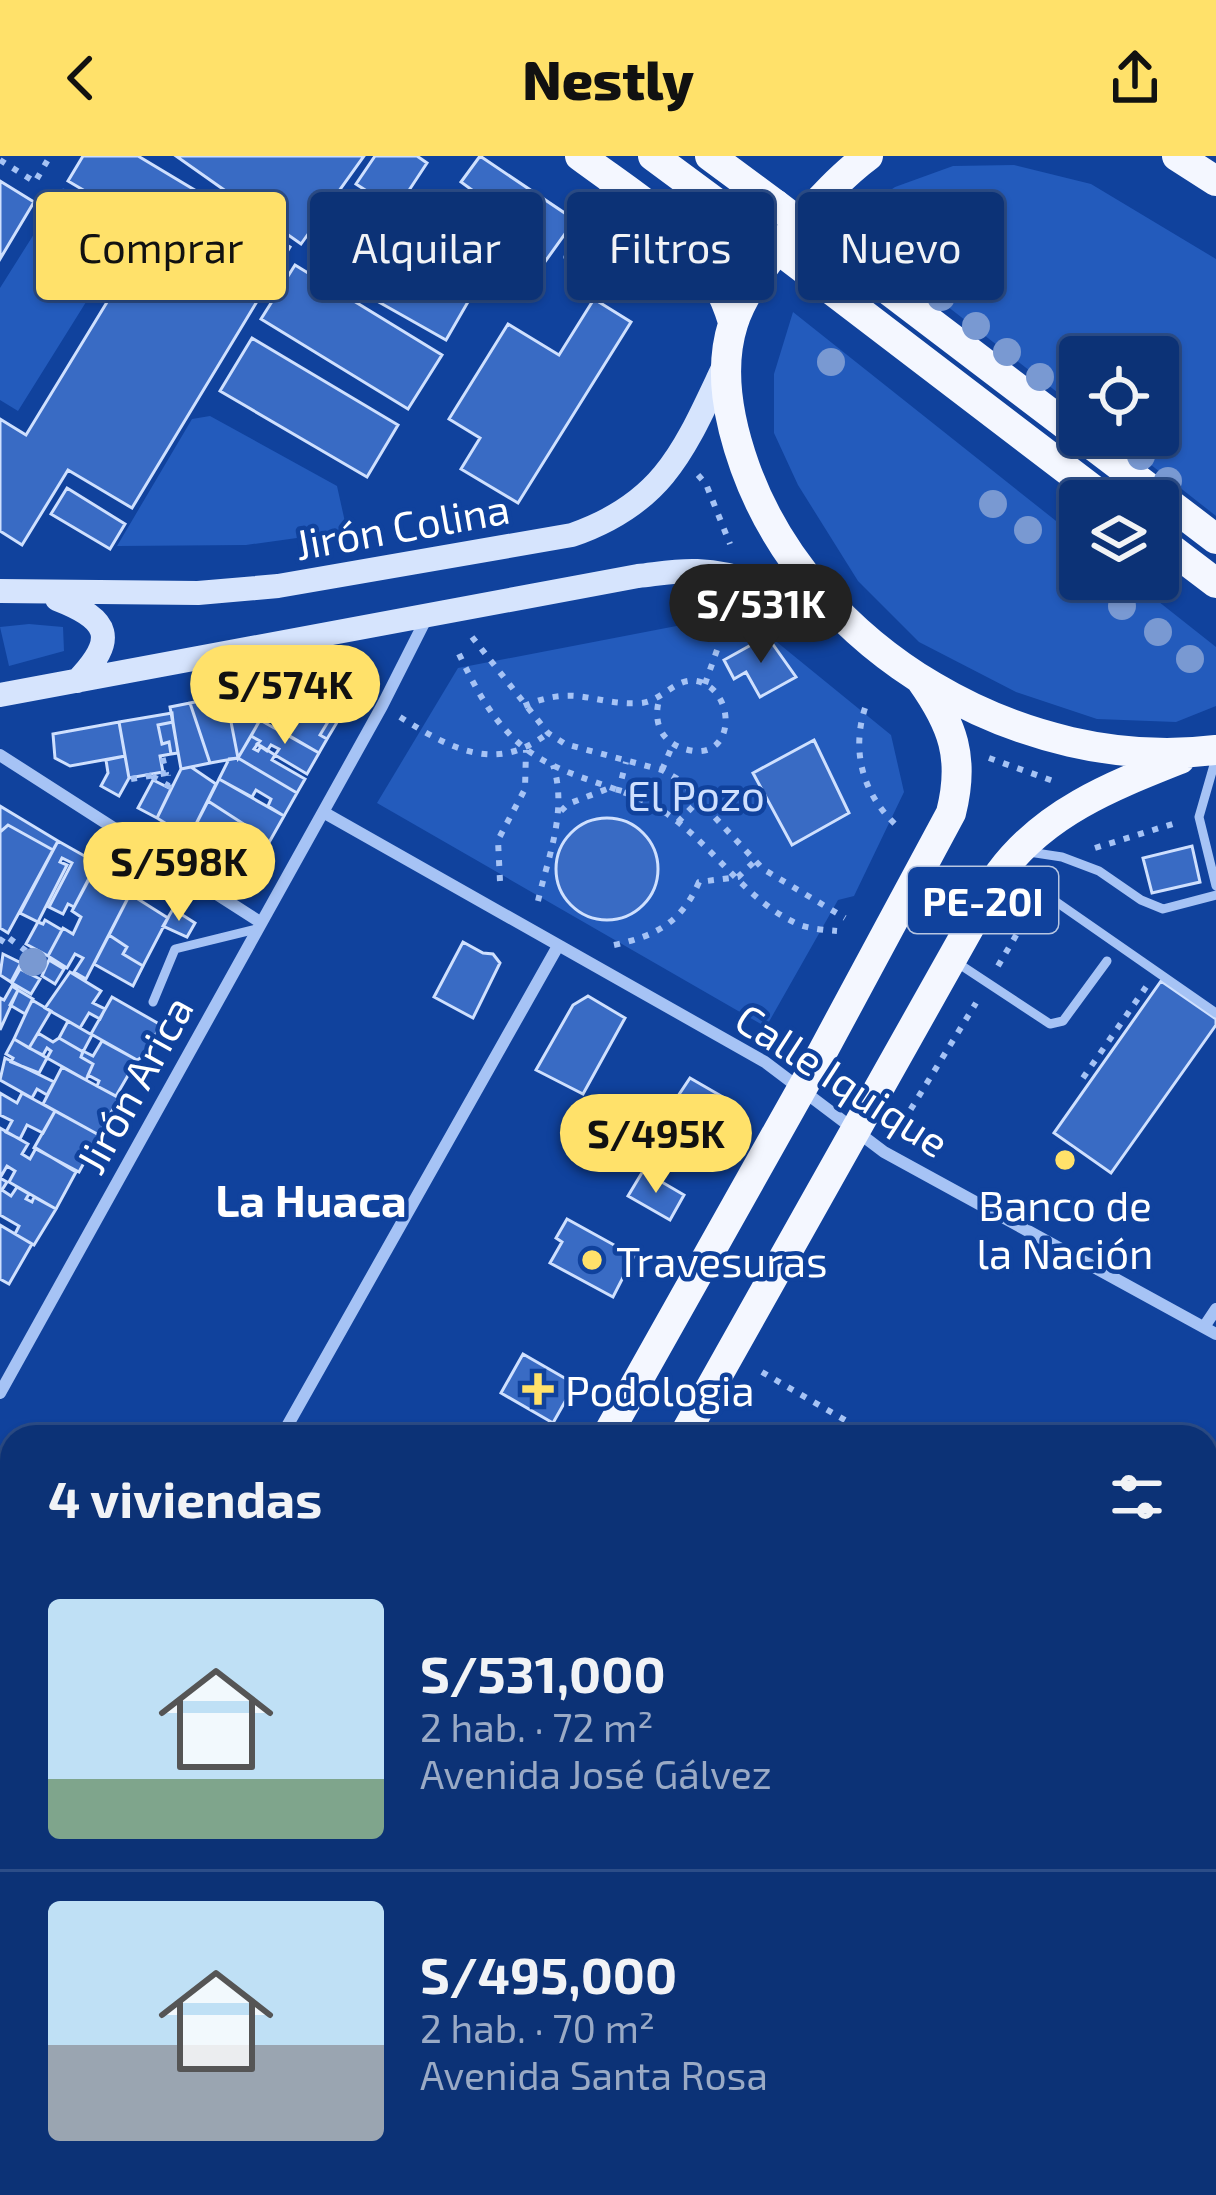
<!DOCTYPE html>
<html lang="es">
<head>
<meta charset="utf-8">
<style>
	body { margin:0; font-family:"Exo 2",sans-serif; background:#153a7b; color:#f1f3f6; height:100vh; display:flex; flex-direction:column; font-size:45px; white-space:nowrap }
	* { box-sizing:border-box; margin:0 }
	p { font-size:39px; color:#9aaac5 }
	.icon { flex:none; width:66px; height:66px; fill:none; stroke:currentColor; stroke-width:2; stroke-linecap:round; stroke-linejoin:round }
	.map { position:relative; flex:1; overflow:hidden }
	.details { position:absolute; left:0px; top:1269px; width:1218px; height:771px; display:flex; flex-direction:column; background:#0c3276; border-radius:36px 36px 0 0; box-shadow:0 3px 9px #0004,0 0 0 3px #2c4d88 }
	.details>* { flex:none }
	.hud { position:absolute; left:36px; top:36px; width:1146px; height:108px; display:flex; gap:24px }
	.controls { position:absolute; left:1059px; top:180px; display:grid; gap:24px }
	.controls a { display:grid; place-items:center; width:120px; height:120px; border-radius:12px; background:#0c3276; box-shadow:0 3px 9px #0004,0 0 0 3px #2c4d88; font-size:60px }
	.price { position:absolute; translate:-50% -102px; padding:0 27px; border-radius:42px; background:#ffe16a; color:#111; font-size:39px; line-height:78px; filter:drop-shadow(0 3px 6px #0008) }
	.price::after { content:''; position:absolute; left:50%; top:72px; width:36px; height:27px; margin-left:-18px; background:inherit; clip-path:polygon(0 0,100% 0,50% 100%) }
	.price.on { background:#222; color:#fff }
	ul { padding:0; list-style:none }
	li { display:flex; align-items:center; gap:36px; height:300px; padding:0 48px }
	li+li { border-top:3px solid #2c4d88 }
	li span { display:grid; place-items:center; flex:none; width:336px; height:240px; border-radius:12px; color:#555 }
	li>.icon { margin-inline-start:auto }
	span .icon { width:144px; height:144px; fill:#fffc; stroke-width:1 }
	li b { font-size:51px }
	h2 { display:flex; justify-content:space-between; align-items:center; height:144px; padding:0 48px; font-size:51px }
	.chip { padding:0 42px; border-radius:12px; background:#0c3276; box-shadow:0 3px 9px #0004,0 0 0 3px #2c4d88; font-size:42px; line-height:108px }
	.chip.on { background:#ffe16a; color:#111 }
	header { display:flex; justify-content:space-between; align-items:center; height:156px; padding:0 48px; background:#ffe16a; color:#111; font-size:54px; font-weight:800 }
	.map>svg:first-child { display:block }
	.green { fill:#235bbc }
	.building { fill:#396bc4; stroke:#cfe0fe; stroke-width:3 }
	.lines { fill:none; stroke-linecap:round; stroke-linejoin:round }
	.path { stroke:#a6c3f5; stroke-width:6; stroke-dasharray:6 9; stroke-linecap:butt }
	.service { stroke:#a6c3f5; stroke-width:9 }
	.minor { stroke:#a6c3f5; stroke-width:12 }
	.tertiary { stroke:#a6c3f5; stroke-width:21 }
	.secondary { stroke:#d6e4fd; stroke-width:24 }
	.primary { stroke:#f4f7ff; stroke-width:30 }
	.primary-bridge { stroke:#f4f7ff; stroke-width:30 }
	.tree { fill:#7999d2 }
	.poi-dot { fill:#ffe16a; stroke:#10429d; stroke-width:4.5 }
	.labels { text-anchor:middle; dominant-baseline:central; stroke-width:9; stroke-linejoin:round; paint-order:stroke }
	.shield { fill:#10429d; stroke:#b7c6e2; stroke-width:3 }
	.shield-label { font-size:39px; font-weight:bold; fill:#fff }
	.street-label { font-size:42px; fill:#fff; stroke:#10429d }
	.park-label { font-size:42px; fill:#cfe0fe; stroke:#10429d }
	.poi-label { font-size:42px; fill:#fff; stroke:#10429d; text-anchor:start }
	.neighbourhood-label { font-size:45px; font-weight:bold; fill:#fff; stroke:#10429d }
</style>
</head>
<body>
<header><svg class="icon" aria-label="back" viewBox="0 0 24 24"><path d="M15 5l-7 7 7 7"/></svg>Nestly<svg class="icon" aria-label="share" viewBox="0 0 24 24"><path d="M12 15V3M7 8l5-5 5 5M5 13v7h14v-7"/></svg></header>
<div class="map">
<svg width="1216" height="2039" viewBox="0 0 1216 2039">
	<rect width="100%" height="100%" fill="#10429d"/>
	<path class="green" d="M1014,9L1091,28L1216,103V360L1113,279H1158V201H1080V254L842,68L895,31L953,10Z
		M63,32L131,74L18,255L0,244V132Z
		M793,156L1080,384V423H1130L1216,491V550L1176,566L1097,563L1016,536L919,486L858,425L798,329L774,277V218Z
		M210,260L337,330L347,375L246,389L117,390L192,263Z
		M692,467L738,468L767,478L891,579L904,636L854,740L838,744L766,871L377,647L458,512Z
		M29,468L63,471L64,495L9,510L0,471Z"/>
	<path class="building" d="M83,0H138L290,91L132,352L68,314L22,389L0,375V263L26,279L151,74L68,25Z
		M176,0H364L301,88Z
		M375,0H417L427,7L396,54L356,28Z
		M480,0L575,64L529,128L499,107L524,72L461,26Z
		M0,25L34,46L0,103Z
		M472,86L495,99L446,184L361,136L374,113L391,122L411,87L448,108L444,113L451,117Z
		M295,109L442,199L408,253L261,163Z
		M594,143L631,166L518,347L461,313L480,282L449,263L508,168L559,199Z
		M252,182L398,269L367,321L220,235Z
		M67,332L125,368L110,393L51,358Z
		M767,480L796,521L760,541L746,516L734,523L724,504Z
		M343,517L352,527L354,538L327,583L320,579L343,541L339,528L331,529L329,520Z
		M339,528L343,541L320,579L327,583L319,597L283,576L280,556L259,559L257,543Z
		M255,534L260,564L238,602L226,540Z
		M226,540L238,602L210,607L190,547Z
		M190,547L210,607L181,613L170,551Z
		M172,557L173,566L158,569L162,588L169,586L171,598L160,600L163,616L129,622L119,566Z
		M260,564L319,597L307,618L275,599L279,593L271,589L267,595L257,588L260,585L251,580Z
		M119,566L125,600L70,610L55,602L53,578Z
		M173,566L178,597L171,598L169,586L162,588L158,569Z
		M251,580L260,585L254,593L258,595L261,590L275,599L272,604L305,623L297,637L238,602Z
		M814,584L849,657L792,689L753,617Z
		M125,600L129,622L119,640L101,630L108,617L106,604Z
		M238,602L297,637L284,660L268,650L271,643L256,634L252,641L219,623L229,603Z
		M191,611L216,628L189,682L157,662L181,613Z
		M219,623L284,660L267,690L252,682L256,676L208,645Z
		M153,624L171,633L157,662L138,652Z
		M208,645L256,676L252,682L267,690L260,703L239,712L189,682Z
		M0,650L58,685L53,694L8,669L0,676Z
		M556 713a51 51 0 1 1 102 0a51 51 0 1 1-102 0Z
		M8,669L53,694L8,777L0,772V676Z
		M58,685L97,707L74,751L68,748L63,758L49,751L72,707L62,702L60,706L67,709L38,766L20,757Z
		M1192,690L1200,726L1152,737L1143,702Z
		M94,714L132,734L86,823L74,816L83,802L75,798L67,812L48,800L63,772L73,778L81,761L72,755Z
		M130,738L168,762L143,810L123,798L127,791L109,779Z
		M173,753L195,767L187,781L163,770Z
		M45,764L62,774L48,800L26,788L38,766L43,768Z
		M109,779L127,791L123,798L143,810L133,830L94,808Z
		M463,786L483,797L493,798L500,807L473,862L434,841Z
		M3,798L21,807L11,826L0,819Z
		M49,804L64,813L55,828L42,820Z
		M20,813L40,823L31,838L12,827Z
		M70,816L101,835L93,847L105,853L100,863L89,857L80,872L45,852Z
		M1161,825L1216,863V869L1111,1017L1054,977Z
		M12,830L18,834L0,874V842L4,844Z
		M18,834L33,843L25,858L10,849Z
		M588,840L625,862L583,938L536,914L573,849Z
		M112,841L161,869L144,900L137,904L91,878Z
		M32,844L51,855L29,892L14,883Z
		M68,865L92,879L83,896L59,882Z
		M38,877L53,886L59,882L83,896L81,901L93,908L86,924L47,902L51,895L47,892L43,899L29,892Z
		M14,883L47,902L39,917L11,906L13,902L6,898Z
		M102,885L137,904L116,940L97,930L99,925L88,919L93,908L81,901L83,895L93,900Z
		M5,902L54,926L47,939L37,933L32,942L0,924Z
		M62,911L119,942L99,979L43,948Z
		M690,922L735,948L723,970L676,943Z
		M0,937L17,947L22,937L55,955L43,977L27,969L20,983L6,976L12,965L0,959Z
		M55,955L99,979L79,1016L34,992Z
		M0,972L28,988L22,998L30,1003L36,992L76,1016L56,1053L9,1026L15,1015L7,1010L0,1022Z
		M643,1015L684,1039L670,1064L628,1040Z
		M0,1022L7,1026L2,1034L11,1040L17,1031L29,1038L26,1043L32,1046L34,1041L56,1053L34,1089L15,1078L19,1070L0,1059Z
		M567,1063L634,1100L613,1141L550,1107L562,1086L556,1082Z
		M0,1069L32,1088L9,1128L0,1123Z
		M523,1198L575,1228L553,1267L501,1237Z
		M1216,1639V1682L1206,1677V1657Z
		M1211,1702L1216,1705V1785L1206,1804V1711Z
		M1206,1809L1216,1814V1881L1206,1899Z
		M1216,1881V1936L1206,1930V1899Z"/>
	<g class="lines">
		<path class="path" d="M0,4L35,26L50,0
			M698,319L706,328L730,388
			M472,481L548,577L565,588L662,614L681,625L763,713L845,762
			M459,498C476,533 491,563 521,589C560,622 614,627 656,651C709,681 743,745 800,769C812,773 825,774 837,775
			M705,528L717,494L720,447
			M524,550C578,527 593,550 641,547C665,545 680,513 707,529C735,546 732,599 694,595C665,591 652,571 659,544
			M865,552C851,596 863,638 896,669
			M400,561C451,593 496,618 548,577
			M989,602L1056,626
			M662,614L673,588
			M152,620L169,630L168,619
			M131,623L166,617L162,599
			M618,637L626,606
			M561,655L568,648L607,633
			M678,666L699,644
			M1095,692L1179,666
			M500,725L498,684L525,633L526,594
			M538,745C548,701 568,654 553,609
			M0,787L5,779L26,795
			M614,789C656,780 682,766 699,726L738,721L755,705
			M998,810L1031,754
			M1083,922L1146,831
			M895,979L976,847
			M762,1216L874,1281
			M1206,1541L1216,1536
			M1206,1637L1216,1619
			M1206,1694L1216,1700
			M0,1921L12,1928"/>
		<path class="service" d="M608,26L568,101L615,135
			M1216,602L1199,661L1216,730
			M1029,696L1062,701L1099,715L1141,744L1163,753L1216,739
			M1009,713L1216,857
			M956,806L1050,868L1063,865L1107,805
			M153,846L175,793L256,773"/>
		<path class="minor" d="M0,599L260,766
			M323,656L765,906L884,996L1216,1178
			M1204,1171L1216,1153
			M0,1237L382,550L427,461
			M281,1281L558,790
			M0,1309L12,1315
			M0,1639L12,1645
			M696,2028L715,2039
			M890,2039L896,2028"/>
		<path class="tertiary" d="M1206,1983L1216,1988"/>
		<path class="secondary" d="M0,435L198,437L278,430L572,379C665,347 685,292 724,210
			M57,443C111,464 117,483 77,525
			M0,539L638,420C657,418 678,414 697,415C746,417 793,440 836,461"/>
		<path class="primary" d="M580,0C646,49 708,82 733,166
			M653,0L757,77
			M710,0L775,48
			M868,0C826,31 748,118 733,168C718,215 729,266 745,311C811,495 1023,618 1216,594
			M1177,0L1216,25
			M1158,383L1216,427
			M606,1281L823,895L951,657C965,602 953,569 921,524
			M683,1281L1000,717C1045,656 1112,630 1180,603
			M179,2039L185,2028
			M258,2039L264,2028"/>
		<path class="primary-bridge" d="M775,48L1216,383
			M757,77L1108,345"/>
	</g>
	<g class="tree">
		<circle cx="910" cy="118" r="14"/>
		<circle cx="941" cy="141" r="14"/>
		<circle cx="976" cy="170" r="14"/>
		<circle cx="1007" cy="196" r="14"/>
		<circle cx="831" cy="206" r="14"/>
		<circle cx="1040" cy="221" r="14"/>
		<circle cx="1141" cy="300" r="14"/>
		<circle cx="1168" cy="325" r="14"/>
		<circle cx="993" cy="348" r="14"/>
		<circle cx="1028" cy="374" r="14"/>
		<circle cx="1122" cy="450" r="14"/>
		<circle cx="1158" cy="476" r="14"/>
		<circle cx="1190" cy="503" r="14"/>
		<circle cx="33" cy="806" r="14"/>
	</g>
	<g class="poi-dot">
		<circle cx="1065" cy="1004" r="12"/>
		<circle cx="592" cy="1104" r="12"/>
		<path d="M532 1215h12v12h12v12h-12v12h-12v-12h-12v-12h12z"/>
	</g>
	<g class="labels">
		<rect class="shield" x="908" y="711" width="150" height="66" rx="9"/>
		<g class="shield-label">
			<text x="983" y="744">PE-20I</text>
		</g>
		<g class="street-label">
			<text transform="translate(402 369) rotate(-10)">Jirón Colina</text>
			<text transform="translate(843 923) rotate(33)">Calle Iquique</text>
			<text transform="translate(133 928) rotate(-61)">Jirón Arica</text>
		</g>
		<g class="park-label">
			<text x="696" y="638">El Pozo</text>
		</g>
		<g class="poi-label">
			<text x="1065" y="1048" text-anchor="middle">Banco de<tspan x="1065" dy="48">la Nación</tspan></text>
			<text x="616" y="1104">Travesuras</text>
			<text x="565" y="1233">Podologia</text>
		</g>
		<g class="neighbourhood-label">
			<text x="311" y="1043">La Huaca</text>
		</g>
	</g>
</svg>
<div class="controls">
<a><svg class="icon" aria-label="locate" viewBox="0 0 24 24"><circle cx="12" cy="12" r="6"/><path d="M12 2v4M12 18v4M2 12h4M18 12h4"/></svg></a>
<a><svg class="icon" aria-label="layers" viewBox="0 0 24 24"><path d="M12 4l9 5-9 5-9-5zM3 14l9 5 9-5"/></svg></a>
</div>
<b class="price on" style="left:761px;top:510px">S/531K</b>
<b class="price" style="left:285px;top:591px">S/574K</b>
<b class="price" style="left:179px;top:768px">S/598K</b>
<b class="price" style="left:656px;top:1040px">S/495K</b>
<div class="hud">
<a class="chip on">Comprar</a>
<a class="chip">Alquilar</a>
<a class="chip">Filtros</a>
<a class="chip">Nuevo</a>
</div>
<section class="details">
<h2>4 viviendas<svg class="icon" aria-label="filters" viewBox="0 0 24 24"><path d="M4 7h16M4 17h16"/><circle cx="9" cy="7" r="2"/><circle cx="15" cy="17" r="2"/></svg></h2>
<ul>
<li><span style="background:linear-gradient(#bfe0f5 75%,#7fa58c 0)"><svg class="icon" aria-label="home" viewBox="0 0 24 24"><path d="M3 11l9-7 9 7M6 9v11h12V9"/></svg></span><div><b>S/531,000</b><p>2 hab. · 72 m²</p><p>Avenida José Gálvez</p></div></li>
<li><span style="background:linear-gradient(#bfe0f5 60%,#9aa5b1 0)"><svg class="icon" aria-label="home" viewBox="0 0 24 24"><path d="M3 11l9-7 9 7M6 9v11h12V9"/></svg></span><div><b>S/495,000</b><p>2 hab. · 70 m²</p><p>Avenida Santa Rosa</p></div></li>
</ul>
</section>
</div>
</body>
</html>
